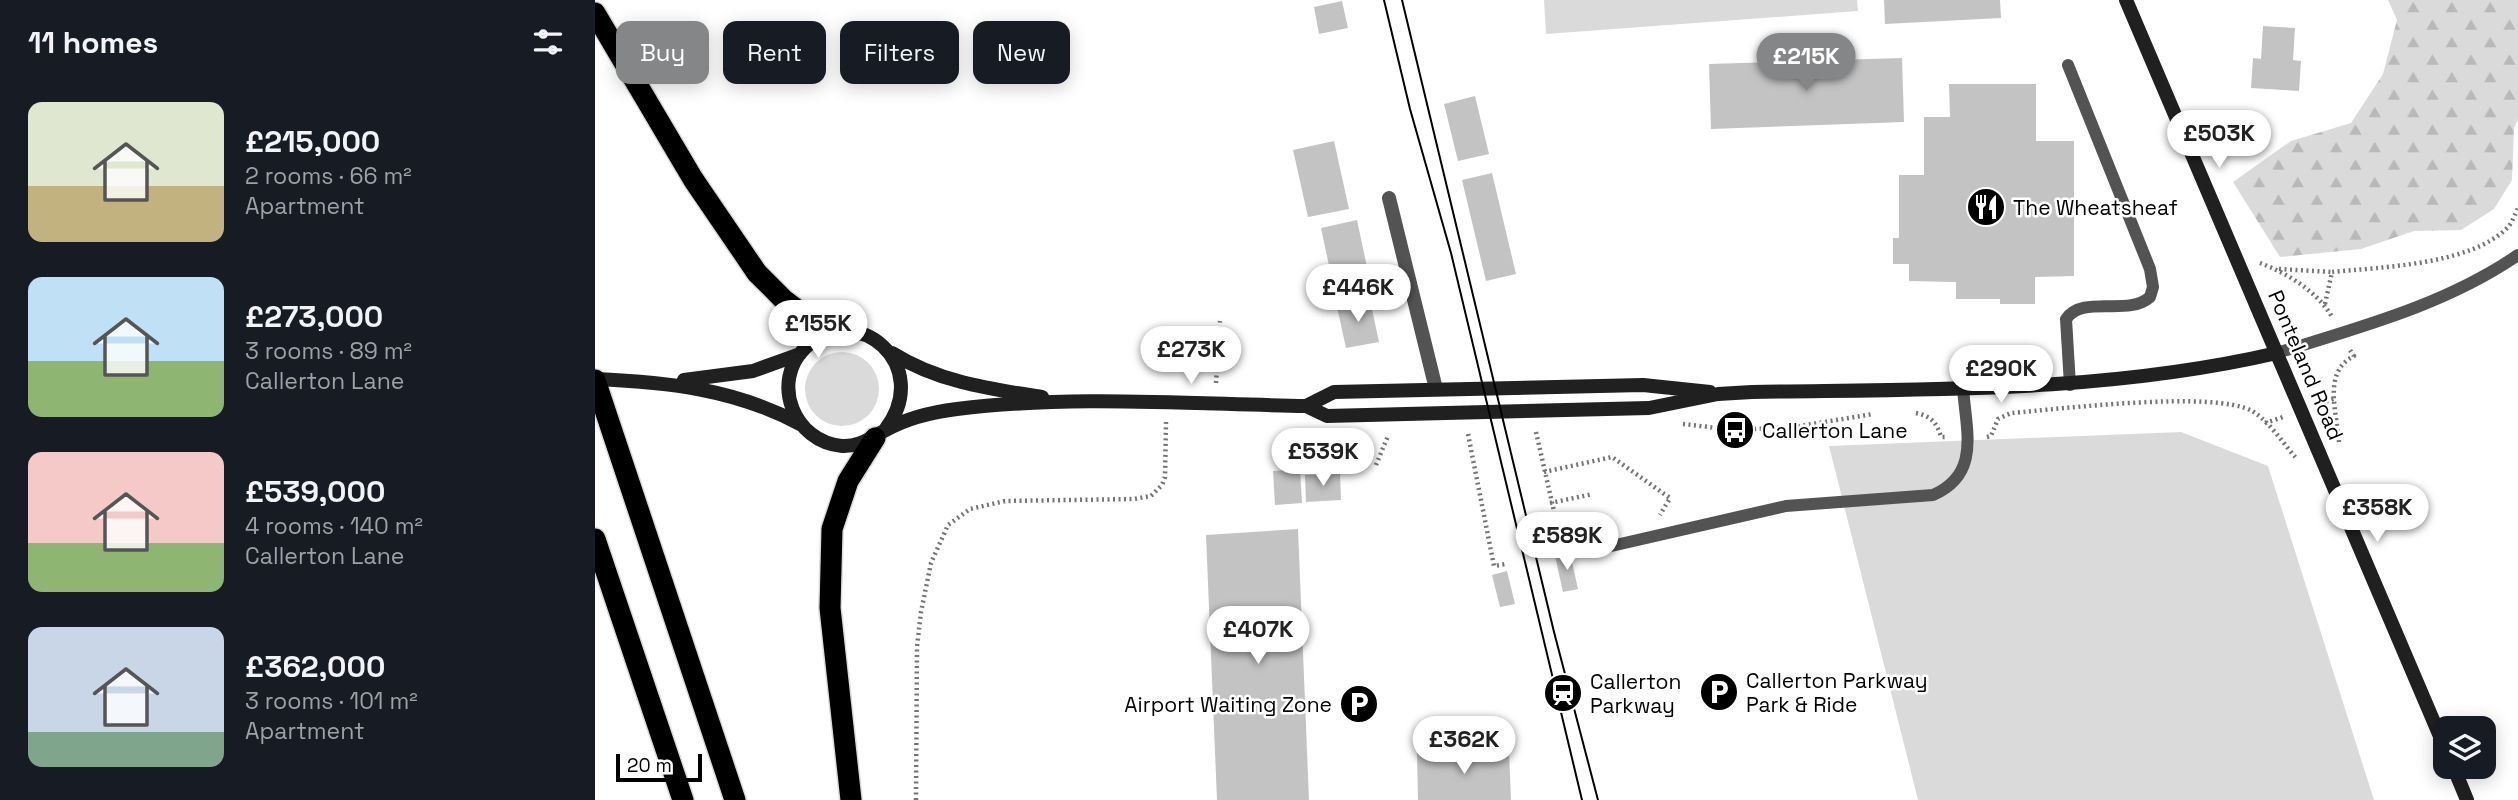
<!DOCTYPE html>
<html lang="en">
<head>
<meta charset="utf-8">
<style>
	body { margin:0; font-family:"Space Grotesk",sans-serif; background:#20242c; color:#f1f3f6; height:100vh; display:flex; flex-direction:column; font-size:26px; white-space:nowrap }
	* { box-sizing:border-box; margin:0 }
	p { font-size:23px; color:#9ea1a6 }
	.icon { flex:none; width:38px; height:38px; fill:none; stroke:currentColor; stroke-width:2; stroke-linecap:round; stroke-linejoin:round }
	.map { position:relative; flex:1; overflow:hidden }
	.side { display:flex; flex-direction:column; background:#171b24; width:595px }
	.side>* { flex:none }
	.banner { position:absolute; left:21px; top:21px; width:665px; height:63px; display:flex; gap:14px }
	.tools { position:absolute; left:1838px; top:716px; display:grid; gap:14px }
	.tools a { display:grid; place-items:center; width:63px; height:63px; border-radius:14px; background:#171b24; box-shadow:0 4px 18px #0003; font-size:35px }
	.scale { position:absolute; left:21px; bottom:18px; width:86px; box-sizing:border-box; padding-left:7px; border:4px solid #000; border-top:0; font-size:19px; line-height:24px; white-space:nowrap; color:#000; -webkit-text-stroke:5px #fff; paint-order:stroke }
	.price { position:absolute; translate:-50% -60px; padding:0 16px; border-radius:24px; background:#fff; color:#222; font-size:23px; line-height:46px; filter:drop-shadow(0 2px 4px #0008) }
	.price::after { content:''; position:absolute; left:50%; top:42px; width:21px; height:16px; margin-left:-10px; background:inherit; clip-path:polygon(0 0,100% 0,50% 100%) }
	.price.active { background:#858687; color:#fff }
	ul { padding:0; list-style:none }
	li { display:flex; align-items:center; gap:21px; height:175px; padding:0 28px }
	li span { display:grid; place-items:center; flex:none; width:196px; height:140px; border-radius:14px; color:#555 }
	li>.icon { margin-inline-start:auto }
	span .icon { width:84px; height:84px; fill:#fffc; stroke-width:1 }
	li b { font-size:30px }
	h2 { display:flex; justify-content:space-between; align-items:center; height:84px; padding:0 28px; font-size:30px }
	.chip { padding:0 24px; border-radius:14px; background:#171b24; box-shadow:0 4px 18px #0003; font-size:24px; line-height:63px }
	.chip.active { background:#858687; color:#fff }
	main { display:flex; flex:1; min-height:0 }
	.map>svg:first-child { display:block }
	.green { fill:#dadada }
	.forest { fill:url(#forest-firs) }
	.building { fill:#c3c3c3 }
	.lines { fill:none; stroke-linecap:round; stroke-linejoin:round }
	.highway-casing { stroke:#dbdbdb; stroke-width:24 }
	.path { stroke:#757575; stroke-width:4.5; stroke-dasharray:2 3.5; stroke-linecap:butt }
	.lane { stroke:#535353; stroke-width:12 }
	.street { stroke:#535353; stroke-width:14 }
	.secondary { stroke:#202020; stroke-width:14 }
	.highway { stroke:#000; stroke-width:21 }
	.tram { stroke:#000; stroke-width:2 }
	.labels { text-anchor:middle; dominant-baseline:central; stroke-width:5; stroke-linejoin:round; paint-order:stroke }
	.poi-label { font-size:21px; fill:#000; stroke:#fff; text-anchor:start }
	.street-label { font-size:21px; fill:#000; stroke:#fff }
</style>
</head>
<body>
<main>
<section class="side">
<h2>11 homes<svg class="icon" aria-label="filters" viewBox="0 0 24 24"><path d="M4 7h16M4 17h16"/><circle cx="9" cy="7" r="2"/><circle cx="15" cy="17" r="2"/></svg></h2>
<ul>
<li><span style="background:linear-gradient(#dfe7d0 60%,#c2b280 0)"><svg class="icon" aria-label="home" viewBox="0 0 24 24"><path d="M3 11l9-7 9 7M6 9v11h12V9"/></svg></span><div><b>£215,000</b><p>2 rooms · 66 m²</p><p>Apartment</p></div></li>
<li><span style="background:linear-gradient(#bfe0f5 60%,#8fb573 0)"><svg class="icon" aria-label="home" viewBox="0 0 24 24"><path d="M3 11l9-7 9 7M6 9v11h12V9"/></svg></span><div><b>£273,000</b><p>3 rooms · 89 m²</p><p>Callerton Lane</p></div></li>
<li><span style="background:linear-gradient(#f6c9c9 65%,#8fb573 0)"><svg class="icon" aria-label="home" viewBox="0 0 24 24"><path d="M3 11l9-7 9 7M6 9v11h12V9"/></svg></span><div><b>£539,000</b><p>4 rooms · 140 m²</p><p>Callerton Lane</p></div></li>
<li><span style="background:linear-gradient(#c9d6e8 75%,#7fa58c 0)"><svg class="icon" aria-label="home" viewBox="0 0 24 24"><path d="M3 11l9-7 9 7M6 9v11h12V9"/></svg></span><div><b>£362,000</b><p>3 rooms · 101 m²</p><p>Apartment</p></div></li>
</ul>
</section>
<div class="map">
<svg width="1923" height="800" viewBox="0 0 1923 800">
	<defs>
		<pattern id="forest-firs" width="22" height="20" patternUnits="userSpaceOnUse" patternTransform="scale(1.75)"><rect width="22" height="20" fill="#dadada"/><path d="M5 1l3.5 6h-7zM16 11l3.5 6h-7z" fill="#b9b9b9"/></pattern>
	</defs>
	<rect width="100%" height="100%" fill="#fff"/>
	<path class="green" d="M949,0H1262L1263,11L951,34Z
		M210 389a37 37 0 1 1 74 0a37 37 0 1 1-74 0Z
		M1586,432L1673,466L1779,800H1323L1234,446Z"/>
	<path class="forest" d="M1793,0H1923V119L1919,128L1917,180L1899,209L1866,230L1819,231L1766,249L1685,257L1638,182L1696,141L1756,123L1788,74L1802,20Z"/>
	<path class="building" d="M1289,0H1405L1406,18L1290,24Z
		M747,1L753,28L724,34L719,7Z
		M1668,26L1700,28L1698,60L1706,61L1704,91L1656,88L1658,58L1666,59Z
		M1307,58L1309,122L1116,129L1114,64Z
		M1354,84H1441V141H1479V276L1440,277V304H1405V299H1361V282L1314,281V264H1298V238H1304V175H1329V117H1355Z
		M880,96L894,154L863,161L849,104Z
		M739,141L754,209L713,217L698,150Z
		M897,173L921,274L891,281L867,180Z
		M762,220L775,281L739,289L726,228Z
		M775,300L784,342L751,348L742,307Z
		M705,469L707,503L680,505L678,471Z
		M745,474L746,500L711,502L710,475Z
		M703,529L714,800H622L611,535Z
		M975,553L983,589L968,592L960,556Z
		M912,571L920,604L905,607L897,575Z
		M914,750L916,800H823L822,753Z"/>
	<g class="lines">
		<defs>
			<path id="highway" d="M0,13L98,179L162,273L188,299L234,334
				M0,380L140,800
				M0,539L88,800
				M256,800L235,608L237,529L253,481L280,438"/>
		</defs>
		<use href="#highway" class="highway-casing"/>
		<path class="path" d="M1665,263C1692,273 1723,292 1737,317
			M1684,269L1737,272
			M1730,304L1737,272C1786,267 1877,265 1913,227C1917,223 1920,214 1923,208
			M621,383L625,321
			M1726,403L1741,398
			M1321,413C1336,416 1342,423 1346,437H1352
			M1670,423L1688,417
			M1088,424L1140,430L1199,427L1278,414
			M941,432L968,551L961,552
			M873,434L899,566L911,564
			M1392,437L1396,436L1403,419L1416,413C1466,409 1619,390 1657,411C1674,421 1688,443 1701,458
			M1744,442C1742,412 1727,372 1759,356L1755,350
			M781,465L793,436
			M949,472L1017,457L1075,498L1065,515
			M955,503L998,494
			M321,800L322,647L326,612L336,563L353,525L375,509L410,501L539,499L556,496L567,485L570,477L571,422"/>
		<path class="lane" d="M1473,65L1555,269L1558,287L1555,297C1533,317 1488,294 1471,319L1475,385
			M1682,353C1765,327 1850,305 1923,255
			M1012,547L1191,506L1338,495C1386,474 1371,431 1368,388"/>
		<path class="street" d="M794,198L841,389"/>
		<path class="secondary" d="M1531,0L1850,748
			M297,353C343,382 395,389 447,397
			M0,379C72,382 140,389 205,424
			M89,380L158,371L205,354
			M711,406L739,392L1048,385L1115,392
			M290,430C340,365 261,299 210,348C175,382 199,442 247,446C265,447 276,437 291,430C312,418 338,412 362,409C477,395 595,404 711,406L732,416L1054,408L1123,394L1157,392C1333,389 1510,393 1682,353
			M1858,766L1872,800"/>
		<use href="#highway" class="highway"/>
		<path class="tram" d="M789,0L815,109L856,253L987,800
			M807,0L959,632L1003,800"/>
	</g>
	<defs>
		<symbol id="restaurant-disc" viewBox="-11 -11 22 22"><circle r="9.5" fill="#000" stroke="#fff"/><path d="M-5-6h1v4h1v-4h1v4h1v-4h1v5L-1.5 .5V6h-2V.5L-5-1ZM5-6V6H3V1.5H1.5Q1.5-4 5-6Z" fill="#fff"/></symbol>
		<symbol id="bus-disc" viewBox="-11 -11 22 22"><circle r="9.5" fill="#000" stroke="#fff"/><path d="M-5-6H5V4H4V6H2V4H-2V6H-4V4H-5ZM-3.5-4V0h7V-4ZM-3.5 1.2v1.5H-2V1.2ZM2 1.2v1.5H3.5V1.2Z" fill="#fff"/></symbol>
		<symbol id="parking-disc" viewBox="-11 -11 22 22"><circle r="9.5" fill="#000" stroke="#fff"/><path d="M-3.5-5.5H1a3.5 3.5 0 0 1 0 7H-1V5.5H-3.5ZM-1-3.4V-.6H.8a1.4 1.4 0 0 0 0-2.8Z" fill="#fff"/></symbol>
		<symbol id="station-disc" viewBox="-11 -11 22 22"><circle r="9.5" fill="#000" stroke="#fff"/><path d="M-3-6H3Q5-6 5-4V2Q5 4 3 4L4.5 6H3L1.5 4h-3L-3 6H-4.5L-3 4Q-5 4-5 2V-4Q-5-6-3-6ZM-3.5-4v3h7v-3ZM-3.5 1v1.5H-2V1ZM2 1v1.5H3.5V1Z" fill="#fff"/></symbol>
	</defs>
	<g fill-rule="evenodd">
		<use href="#restaurant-disc" x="1369" y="185" width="44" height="44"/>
		<use href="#bus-disc" x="1118" y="408" width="44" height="44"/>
		<use href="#parking-disc" x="1102" y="670" width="44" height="44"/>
		<use href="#station-disc" x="946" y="671" width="44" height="44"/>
		<use href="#parking-disc" x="742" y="682" width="44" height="44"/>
	</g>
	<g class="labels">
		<g class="poi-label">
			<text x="1418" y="207">The Wheatsheaf</text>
			<text x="1167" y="430">Callerton Lane</text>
			<text x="1151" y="680">Callerton Parkway<tspan x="1151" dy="24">Park &amp; Ride</tspan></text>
			<text x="995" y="681">Callerton<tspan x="995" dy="24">Parkway</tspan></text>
			<text x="737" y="704" text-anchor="end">Airport Waiting Zone</text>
		</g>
		<g class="street-label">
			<text transform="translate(1711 365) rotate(67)">Ponteland Road</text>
		</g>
	</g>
</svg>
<div class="tools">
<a><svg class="icon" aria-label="layers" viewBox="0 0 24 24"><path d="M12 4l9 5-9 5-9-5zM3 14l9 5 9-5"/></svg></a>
</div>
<div class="scale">20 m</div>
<b class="price active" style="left:1211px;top:93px">£215K</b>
<b class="price" style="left:1624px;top:170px">£503K</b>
<b class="price" style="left:763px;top:324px">£446K</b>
<b class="price" style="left:223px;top:360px">£155K</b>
<b class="price" style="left:596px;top:386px">£273K</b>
<b class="price" style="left:1406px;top:405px">£290K</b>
<b class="price" style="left:728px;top:488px">£539K</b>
<b class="price" style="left:1782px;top:544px">£358K</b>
<b class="price" style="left:972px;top:572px">£589K</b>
<b class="price" style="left:663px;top:666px">£407K</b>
<b class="price" style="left:869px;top:776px">£362K</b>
<div class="banner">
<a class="chip active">Buy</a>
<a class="chip">Rent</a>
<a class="chip">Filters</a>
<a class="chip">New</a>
</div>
</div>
</main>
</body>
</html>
